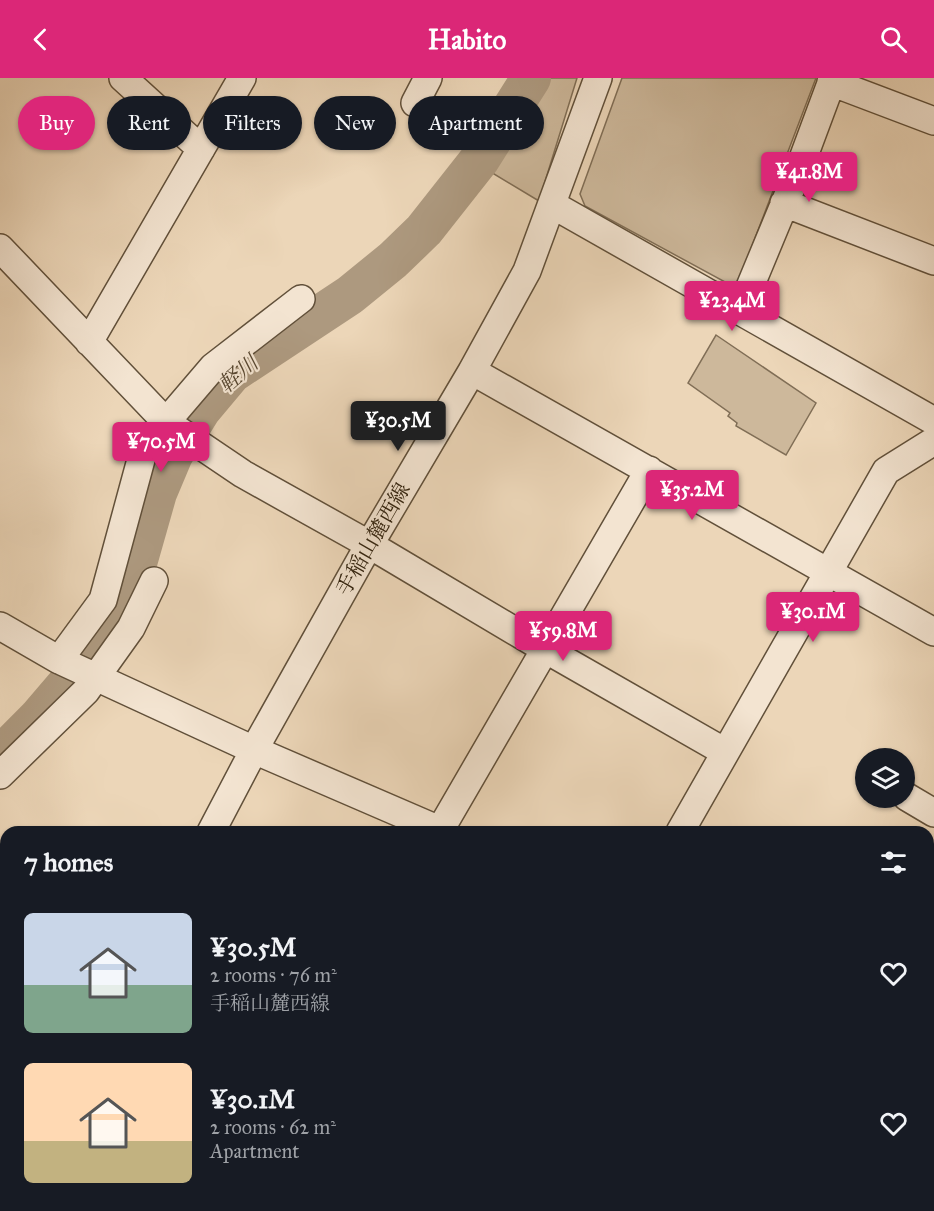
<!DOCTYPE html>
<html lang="en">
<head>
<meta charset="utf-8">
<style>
	body { margin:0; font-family:"IM FELL Great Primer","Noto Serif JP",serif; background:#242831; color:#f1f3f6; height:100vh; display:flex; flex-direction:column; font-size:22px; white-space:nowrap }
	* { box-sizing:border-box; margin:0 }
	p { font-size:20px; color:#9ea1a6 }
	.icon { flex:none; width:33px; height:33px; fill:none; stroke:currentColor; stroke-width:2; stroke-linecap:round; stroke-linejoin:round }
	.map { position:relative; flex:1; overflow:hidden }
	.sheet { position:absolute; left:0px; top:748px; width:934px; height:386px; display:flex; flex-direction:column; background:#171b24; border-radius:18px 18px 0 0; box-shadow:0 2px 4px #0004 }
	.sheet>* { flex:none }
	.top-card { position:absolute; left:18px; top:18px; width:600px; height:54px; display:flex; gap:12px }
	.tools { position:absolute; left:855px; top:670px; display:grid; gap:12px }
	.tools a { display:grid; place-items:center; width:60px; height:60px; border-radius:50%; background:#171b24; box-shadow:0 2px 4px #0004; font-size:30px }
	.price { position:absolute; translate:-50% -51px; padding:0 14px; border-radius:6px; background:#db2777; color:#fff; font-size:20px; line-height:39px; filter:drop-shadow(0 2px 3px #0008) }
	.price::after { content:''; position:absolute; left:50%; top:36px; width:18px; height:14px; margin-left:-9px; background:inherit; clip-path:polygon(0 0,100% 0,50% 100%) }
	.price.active { background:#222; color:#fff }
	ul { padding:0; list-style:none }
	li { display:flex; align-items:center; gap:18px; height:150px; padding:0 24px }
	li span { display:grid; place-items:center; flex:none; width:168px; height:120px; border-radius:9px; color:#555 }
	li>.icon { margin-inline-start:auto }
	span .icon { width:72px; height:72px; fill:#fffc; stroke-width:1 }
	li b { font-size:26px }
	h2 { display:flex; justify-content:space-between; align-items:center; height:72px; padding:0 24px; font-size:26px }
	.chip { padding:0 21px; border-radius:27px; background:#171b24; box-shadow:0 2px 4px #0004; font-size:21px; line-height:54px }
	.chip.active { background:#db2777; color:#fff }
	header { display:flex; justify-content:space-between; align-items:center; height:78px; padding:0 24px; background:#db2777; color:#fff; font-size:27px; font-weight:700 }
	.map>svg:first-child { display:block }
	.green { fill:#cdb89b; stroke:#806e56; stroke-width:1.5 }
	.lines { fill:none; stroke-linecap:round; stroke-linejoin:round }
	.river { stroke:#ad997f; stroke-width:40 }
	.minor-casing { stroke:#61503a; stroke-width:30 }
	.minor { stroke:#f3e4d1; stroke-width:27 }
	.labels { text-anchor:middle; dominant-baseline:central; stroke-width:4.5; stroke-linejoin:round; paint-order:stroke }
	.street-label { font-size:21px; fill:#332410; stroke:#f3e4d1 }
	.water-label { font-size:22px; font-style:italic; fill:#584731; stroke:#f3e4d1 }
</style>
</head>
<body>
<header><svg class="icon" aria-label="back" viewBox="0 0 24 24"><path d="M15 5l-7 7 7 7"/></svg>Habito<svg class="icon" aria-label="search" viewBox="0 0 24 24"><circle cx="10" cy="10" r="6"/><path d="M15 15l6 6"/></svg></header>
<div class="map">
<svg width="934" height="1133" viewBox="0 0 934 1133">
	<rect width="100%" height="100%" fill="#ecd6b8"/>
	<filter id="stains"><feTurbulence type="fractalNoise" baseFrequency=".00333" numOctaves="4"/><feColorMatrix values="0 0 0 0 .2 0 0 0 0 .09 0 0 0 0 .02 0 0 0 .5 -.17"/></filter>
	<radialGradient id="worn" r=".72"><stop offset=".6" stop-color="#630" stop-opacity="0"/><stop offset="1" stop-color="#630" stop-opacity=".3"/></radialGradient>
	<path class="green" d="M546,0H577L539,123L489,93Z
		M622,0H816L736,210L585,128L580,116Z
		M716,257L816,325L786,377L736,348L737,345L728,338L730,335L688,305Z"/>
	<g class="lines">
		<path class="river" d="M0,678L38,640L85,585L112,545L130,510L157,415L173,377L201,332L232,295L350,217L393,182L424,152L480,81L531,0"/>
		<defs>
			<path id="minor" d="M123,0L201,71
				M831,4L934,43
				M415,25L428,0
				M784,125L934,183
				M553,127L934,343
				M0,170L166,344L243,396L370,467L545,571L725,674
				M740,233L801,86L833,0
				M89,264L242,0
				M472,293L934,554
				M0,548L59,582L254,672L444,754
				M59,582L103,522L142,378L166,344L213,289L301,221
				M0,697L86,613L131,550L154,503
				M907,719L934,735
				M211,754L254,672L361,481L472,293L527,193L598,0
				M439,754L649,392
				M680,754L886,393L934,363
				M0,886L6,890
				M928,961L934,963
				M520,1128L529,1133
				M792,1128L829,1133
				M6,1133L9,1128
				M465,1133L467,1128
				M765,1133L766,1128"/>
		</defs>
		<use href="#minor" class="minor-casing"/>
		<use href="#minor" class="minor"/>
	</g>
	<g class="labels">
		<g class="street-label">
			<text transform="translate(373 461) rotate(-60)">手稲山麓西線</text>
		</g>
		<g class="water-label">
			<text transform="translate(238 296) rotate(-41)">軽川</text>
		</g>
	</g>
	<rect width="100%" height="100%" filter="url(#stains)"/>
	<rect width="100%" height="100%" fill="url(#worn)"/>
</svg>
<div class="tools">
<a><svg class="icon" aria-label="layers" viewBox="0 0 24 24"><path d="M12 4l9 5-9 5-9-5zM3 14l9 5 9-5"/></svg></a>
</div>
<b class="price" style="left:809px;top:125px">¥41.8M</b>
<b class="price" style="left:732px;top:254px">¥23.4M</b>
<b class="price active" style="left:398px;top:374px">¥30.5M</b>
<b class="price" style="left:161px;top:395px">¥70.5M</b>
<b class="price" style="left:692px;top:443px">¥35.2M</b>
<b class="price" style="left:813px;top:565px">¥30.1M</b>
<b class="price" style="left:563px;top:584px">¥59.8M</b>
<div class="top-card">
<a class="chip active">Buy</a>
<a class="chip">Rent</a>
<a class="chip">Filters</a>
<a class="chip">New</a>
<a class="chip">Apartment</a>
</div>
<section class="sheet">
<h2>7 homes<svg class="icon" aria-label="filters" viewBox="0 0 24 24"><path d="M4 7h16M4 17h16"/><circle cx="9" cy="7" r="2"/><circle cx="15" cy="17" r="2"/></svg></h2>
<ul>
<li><span style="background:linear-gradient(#c9d6e8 60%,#7fa58c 0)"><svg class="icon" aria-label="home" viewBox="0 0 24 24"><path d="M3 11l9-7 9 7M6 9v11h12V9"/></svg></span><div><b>¥30.5M</b><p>2 rooms · 76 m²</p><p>手稲山麓西線</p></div><svg class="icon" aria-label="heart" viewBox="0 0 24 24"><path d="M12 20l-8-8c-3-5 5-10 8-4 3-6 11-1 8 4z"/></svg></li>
<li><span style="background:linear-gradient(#ffd9b3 65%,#c2b280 0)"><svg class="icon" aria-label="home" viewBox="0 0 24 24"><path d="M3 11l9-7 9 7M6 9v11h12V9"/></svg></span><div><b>¥30.1M</b><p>2 rooms · 62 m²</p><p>Apartment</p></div><svg class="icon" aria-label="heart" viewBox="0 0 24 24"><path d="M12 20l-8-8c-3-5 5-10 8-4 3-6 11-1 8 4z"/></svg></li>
</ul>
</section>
</div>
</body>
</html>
